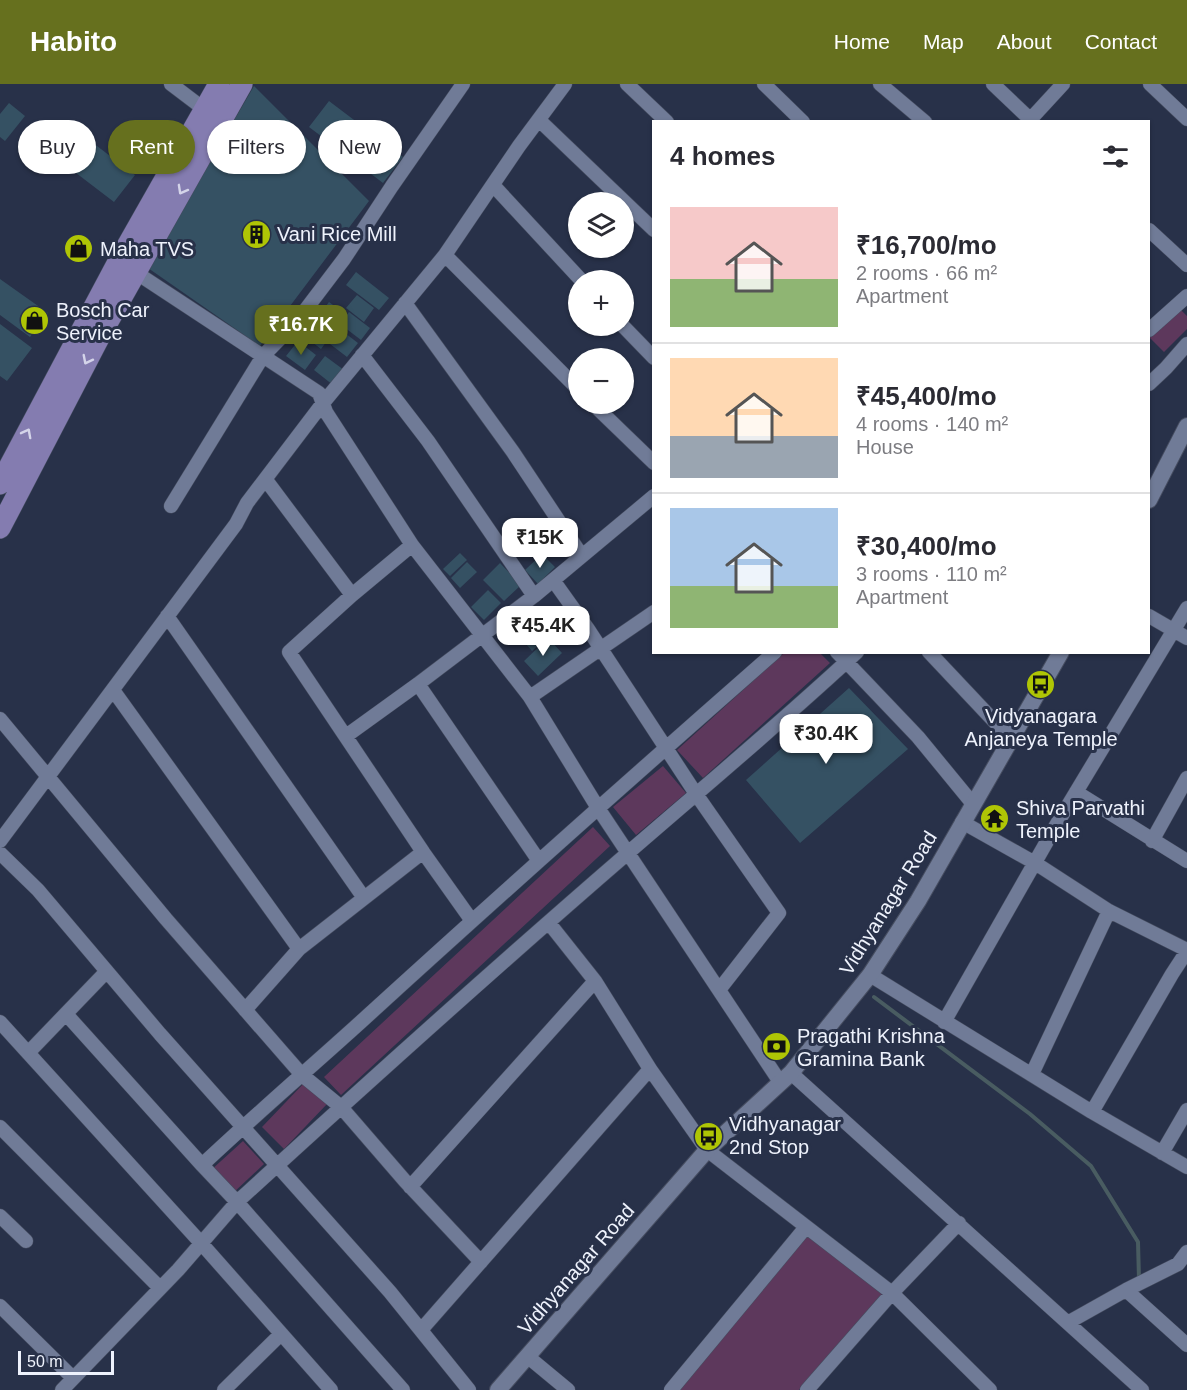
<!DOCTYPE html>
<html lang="en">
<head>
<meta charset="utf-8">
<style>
	body { margin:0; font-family:Arial,sans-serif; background:#f7f7f7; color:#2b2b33; height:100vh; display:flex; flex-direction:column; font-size:22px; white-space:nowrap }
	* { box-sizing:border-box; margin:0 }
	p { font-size:20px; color:#7c7c81 }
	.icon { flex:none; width:33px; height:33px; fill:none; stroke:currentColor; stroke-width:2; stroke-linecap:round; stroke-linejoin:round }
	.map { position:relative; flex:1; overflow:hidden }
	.sheet { position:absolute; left:652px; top:36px; width:498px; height:534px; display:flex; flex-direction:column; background:#fff; border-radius:0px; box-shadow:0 2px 4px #0004 }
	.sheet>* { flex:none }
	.banner { position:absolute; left:18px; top:36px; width:544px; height:54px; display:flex; gap:12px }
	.controls { position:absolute; left:568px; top:108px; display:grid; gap:12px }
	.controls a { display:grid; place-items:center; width:66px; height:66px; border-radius:50%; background:#fff; box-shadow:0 2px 4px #0004; font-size:30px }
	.scale { position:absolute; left:18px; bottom:15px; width:96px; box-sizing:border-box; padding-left:6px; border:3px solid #eef2fc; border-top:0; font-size:16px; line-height:21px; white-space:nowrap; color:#eef2fc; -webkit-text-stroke:4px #283149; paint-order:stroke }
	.price { position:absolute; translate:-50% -51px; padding:0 14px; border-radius:12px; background:#fff; color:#222; font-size:20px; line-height:39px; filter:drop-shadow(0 2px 3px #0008) }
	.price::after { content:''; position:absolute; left:50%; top:36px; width:18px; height:14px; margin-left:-9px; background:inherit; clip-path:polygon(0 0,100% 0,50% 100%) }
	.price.active { background:#66701e; color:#fff }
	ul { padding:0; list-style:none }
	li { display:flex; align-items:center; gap:18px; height:150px; padding:0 18px }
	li+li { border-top:2px solid #e1e1e2 }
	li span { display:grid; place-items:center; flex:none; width:168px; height:120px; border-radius:0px; color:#555 }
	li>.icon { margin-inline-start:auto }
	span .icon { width:72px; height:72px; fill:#fffc; stroke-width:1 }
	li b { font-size:26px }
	h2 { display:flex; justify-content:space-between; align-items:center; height:72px; padding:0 18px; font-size:26px }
	.pill { padding:0 21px; border-radius:27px; background:#fff; box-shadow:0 2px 4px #0004; font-size:21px; line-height:54px }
	.pill.active { background:#66701e; color:#fff }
	header { display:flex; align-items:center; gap:36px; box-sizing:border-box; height:84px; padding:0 30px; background:#66701e; color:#fff }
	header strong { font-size:28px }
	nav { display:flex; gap:33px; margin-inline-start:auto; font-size:21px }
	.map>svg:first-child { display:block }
	.green { fill:#5d385c }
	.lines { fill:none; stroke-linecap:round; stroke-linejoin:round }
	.stream { stroke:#495c61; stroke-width:4 }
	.building { fill:#355163 }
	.minor-casing { stroke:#464d60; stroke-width:15 }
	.tertiary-casing { stroke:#464d60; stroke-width:18 }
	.primary-casing { stroke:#464d60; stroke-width:22 }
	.minor { stroke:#707b97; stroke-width:14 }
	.tertiary { stroke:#707b97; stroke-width:16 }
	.primary { stroke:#847cb0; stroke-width:21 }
	.oneway { stroke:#d4d4e9 }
	.labels { text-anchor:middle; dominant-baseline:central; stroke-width:6; stroke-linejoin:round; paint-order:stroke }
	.poi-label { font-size:20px; fill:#eef2fc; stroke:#283149; text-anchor:start }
	.street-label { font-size:20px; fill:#eef2fc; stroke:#283149 }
</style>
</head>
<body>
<header>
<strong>Habito</strong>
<nav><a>Home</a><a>Map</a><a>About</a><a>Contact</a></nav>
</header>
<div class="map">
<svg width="1187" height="1306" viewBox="0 0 1187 1306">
	<rect width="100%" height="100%" fill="#283149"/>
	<path class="green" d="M1177,222L1187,232V245L1164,268L1149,253V250Z
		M785,568L820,569L830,579L703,694L677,666Z
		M663,682L686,709L636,751L613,723Z
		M593,743L610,762L341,1011L324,993Z
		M305,998L328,1019L284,1065L262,1043Z
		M243,1057L264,1080L232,1110L210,1087Z
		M807,1151L882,1210L799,1306H680Z"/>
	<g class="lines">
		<path class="stream" d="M874,913L1030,1030L1091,1082L1138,1158L1139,1195"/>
	</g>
	<path class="building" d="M254,2L369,117L260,262L148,184Z
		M329,17L403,73L383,99L309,43Z
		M9,19L25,32L5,57L0,53V30Z
		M80,49L135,91L114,118L59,76Z
		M356,188L389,214L379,226L346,201Z
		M0,195L48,229L30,253L0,231Z
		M357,211L374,224L364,238L346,224Z
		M329,218L344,229L335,241L320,230Z
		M349,228L370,244L361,256L340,240Z
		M317,232L335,246L321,265L303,251Z
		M0,240L32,264L7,297L0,292Z
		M341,246L358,259L347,273L330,260Z
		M298,257L316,271L305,286L286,272Z
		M325,272L344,286L333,301L314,286Z
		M460,469L467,476L450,492L443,485Z
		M542,470L555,483L538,500L525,486Z
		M467,478L477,488L460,504L451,494Z
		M500,479L521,501L504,517L483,496Z
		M488,506L501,519L484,536L471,523Z
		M531,531L549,552L532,567L514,546Z
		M548,554L562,569L538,592L524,577Z
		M849,604L908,665L800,759L746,696Z"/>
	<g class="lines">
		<defs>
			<path id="minor" d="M171,0L204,25
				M627,0L667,38
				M764,0L803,38
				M880,0L925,38
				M993,0L1033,38
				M1150,0L1187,35
				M539,36L654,146
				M1028,38L1063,0
				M493,101L581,196
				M1149,146L1187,181
				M445,171L519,62L565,0
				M129,184L319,309L326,328L412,461L530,613L598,724L780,998
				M405,219L513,368L582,472
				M623,242L654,274
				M1149,246L1187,212
				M362,271L428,357L534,512
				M1149,300L1166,284L1187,260
				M593,320L654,379
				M266,396L352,511
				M171,422L263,272L297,237L344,175L392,102L463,0
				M553,496L588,545L696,710L779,829L719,906
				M167,532L364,814
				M1149,532L1187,554
				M775,568C637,689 500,811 364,935C310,984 255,1031 202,1081L237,1118C366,1000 496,883 629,768C705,702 783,637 857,568
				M837,568L918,653L973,720
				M929,568L1010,654
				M418,600L534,512L654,412
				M113,606L299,865L423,768L289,568L352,511L412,461
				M530,613L654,528
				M0,635L166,835L302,991L341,1023L405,1097L481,1178
				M346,652L418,600L539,777
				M1076,708L1187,777
				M962,738L1035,779L1109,827L1187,866
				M0,757L236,440L247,419L323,319L445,171L579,306
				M1152,757L1187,694
				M423,768L472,837
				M0,769L38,806L160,950L390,1208L469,1306
				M870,891L1092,1028L1187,1083
				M245,926L299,865
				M66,930L202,1081
				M0,938L201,1159L331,1306
				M944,938L1058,738L1187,524
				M28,969L106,888
				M650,985L707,1066L892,1209L990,1306
				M791,989L1142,1306
				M1032,990L1109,827
				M1092,1028L1172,890L1187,867
				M0,1043L160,1204
				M1162,1069L1187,1026
				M410,1103L595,897L549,839
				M0,1132L26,1157
				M1126,1206L1187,1261
				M0,1222L73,1294
				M1069,1238L1126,1206L1178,1180L1187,1168
				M421,1246L650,985L595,897
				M527,1272L568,1306
				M62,1306L178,1186L237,1118L403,1306
				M224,1306L281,1250
				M671,1306L806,1143
				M807,1306L892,1209L959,1139"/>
			<path id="tertiary" d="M1149,416L1187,342
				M498,1306L707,1066L791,989L870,891L918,817L1061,568"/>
			<path id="primary" d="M0,400L118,178L219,0
				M0,444L101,250L242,0"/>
		</defs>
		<use href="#minor" class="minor-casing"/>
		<use href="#tertiary" class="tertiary-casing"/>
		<use href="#primary" class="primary-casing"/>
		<use href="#minor" class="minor"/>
		<use href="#tertiary" class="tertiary"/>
		<use href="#primary" class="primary"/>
	</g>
	<defs><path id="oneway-chevron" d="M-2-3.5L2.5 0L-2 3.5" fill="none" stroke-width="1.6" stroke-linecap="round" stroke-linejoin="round" transform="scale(1.5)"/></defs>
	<g class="oneway">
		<use href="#oneway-chevron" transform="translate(182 106) rotate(119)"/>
		<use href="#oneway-chevron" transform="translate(87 276) rotate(117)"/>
		<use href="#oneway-chevron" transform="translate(27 349) rotate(-62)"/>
	</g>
	<defs>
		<symbol id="building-disc" viewBox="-11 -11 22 22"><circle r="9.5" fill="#afc505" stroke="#283149"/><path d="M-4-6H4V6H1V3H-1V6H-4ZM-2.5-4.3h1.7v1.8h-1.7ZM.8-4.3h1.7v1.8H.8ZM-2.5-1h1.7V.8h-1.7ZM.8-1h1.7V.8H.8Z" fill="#111"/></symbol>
		<symbol id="shop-disc" viewBox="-11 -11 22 22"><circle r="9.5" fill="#afc505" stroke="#283149"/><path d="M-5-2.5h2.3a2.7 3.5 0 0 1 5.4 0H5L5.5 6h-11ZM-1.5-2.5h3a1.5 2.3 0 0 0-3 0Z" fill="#111"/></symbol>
		<symbol id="bus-disc" viewBox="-11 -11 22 22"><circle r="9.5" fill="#afc505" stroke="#283149"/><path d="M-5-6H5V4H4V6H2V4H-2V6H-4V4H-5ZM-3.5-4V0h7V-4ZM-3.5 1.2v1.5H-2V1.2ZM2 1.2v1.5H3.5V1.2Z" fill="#111"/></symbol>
		<symbol id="temple-disc" viewBox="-11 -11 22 22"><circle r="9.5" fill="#afc505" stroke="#283149"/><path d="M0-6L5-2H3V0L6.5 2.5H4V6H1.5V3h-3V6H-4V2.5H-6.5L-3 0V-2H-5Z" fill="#111"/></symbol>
		<symbol id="bank-disc" viewBox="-11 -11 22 22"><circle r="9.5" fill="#afc505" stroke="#283149"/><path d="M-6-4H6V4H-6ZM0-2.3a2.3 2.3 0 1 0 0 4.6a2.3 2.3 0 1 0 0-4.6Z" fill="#111"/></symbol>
	</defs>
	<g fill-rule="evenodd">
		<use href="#building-disc" x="240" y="134" width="33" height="33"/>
		<use href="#shop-disc" x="62" y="148" width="33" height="33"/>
		<use href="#shop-disc" x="18" y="220" width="33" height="33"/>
		<use href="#bus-disc" x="1024" y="584" width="33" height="33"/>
		<use href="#temple-disc" x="978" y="718" width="33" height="33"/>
		<use href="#bank-disc" x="760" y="946" width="33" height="33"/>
		<use href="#bus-disc" x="692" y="1036" width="33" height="33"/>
	</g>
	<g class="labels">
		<g class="poi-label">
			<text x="277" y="150">Vani Rice Mill</text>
			<text x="100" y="165">Maha TVS</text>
			<text x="56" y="226">Bosch Car<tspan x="56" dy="23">Service</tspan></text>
			<text x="1041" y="632" text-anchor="middle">Vidyanagara<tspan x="1041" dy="23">Anjaneya Temple</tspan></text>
			<text x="1016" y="724">Shiva Parvathi<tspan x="1016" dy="23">Temple</tspan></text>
			<text x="797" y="952">Pragathi Krishna<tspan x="797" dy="23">Gramina Bank</tspan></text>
			<text x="729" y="1040">Vidhyanagar<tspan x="729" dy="23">2nd Stop</tspan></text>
		</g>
		<g class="street-label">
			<text transform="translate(888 819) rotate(-58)">Vidhyanagar Road</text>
			<text transform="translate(576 1185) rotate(-49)">Vidhyanagar Road</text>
		</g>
	</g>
</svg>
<div class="controls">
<a><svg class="icon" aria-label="layers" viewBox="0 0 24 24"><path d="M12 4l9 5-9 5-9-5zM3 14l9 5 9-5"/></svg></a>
<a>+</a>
<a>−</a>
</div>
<div class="scale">50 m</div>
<b class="price active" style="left:301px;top:272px">₹16.7K</b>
<b class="price" style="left:540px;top:485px">₹15K</b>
<b class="price" style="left:543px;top:573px">₹45.4K</b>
<b class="price" style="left:826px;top:681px">₹30.4K</b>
<div class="banner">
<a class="pill">Buy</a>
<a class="pill active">Rent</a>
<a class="pill">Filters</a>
<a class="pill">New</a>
</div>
<section class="sheet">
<h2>4 homes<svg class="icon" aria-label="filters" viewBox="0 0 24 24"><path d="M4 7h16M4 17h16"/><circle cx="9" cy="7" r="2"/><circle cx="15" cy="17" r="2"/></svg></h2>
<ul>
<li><span style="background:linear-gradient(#f6c9c9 60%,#8fb573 0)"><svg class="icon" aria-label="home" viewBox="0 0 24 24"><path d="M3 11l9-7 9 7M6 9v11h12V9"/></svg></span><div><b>₹16,700/mo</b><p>2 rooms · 66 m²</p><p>Apartment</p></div></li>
<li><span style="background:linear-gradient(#ffd9b3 65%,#9aa5b1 0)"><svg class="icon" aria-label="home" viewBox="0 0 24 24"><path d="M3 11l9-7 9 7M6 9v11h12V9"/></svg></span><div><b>₹45,400/mo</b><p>4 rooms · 140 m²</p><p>House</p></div></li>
<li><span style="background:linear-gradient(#a9c7e8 65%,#8fb573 0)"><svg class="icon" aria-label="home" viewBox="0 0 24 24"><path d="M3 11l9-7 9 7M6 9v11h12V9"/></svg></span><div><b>₹30,400/mo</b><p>3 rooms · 110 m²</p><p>Apartment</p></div></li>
</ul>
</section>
</div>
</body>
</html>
